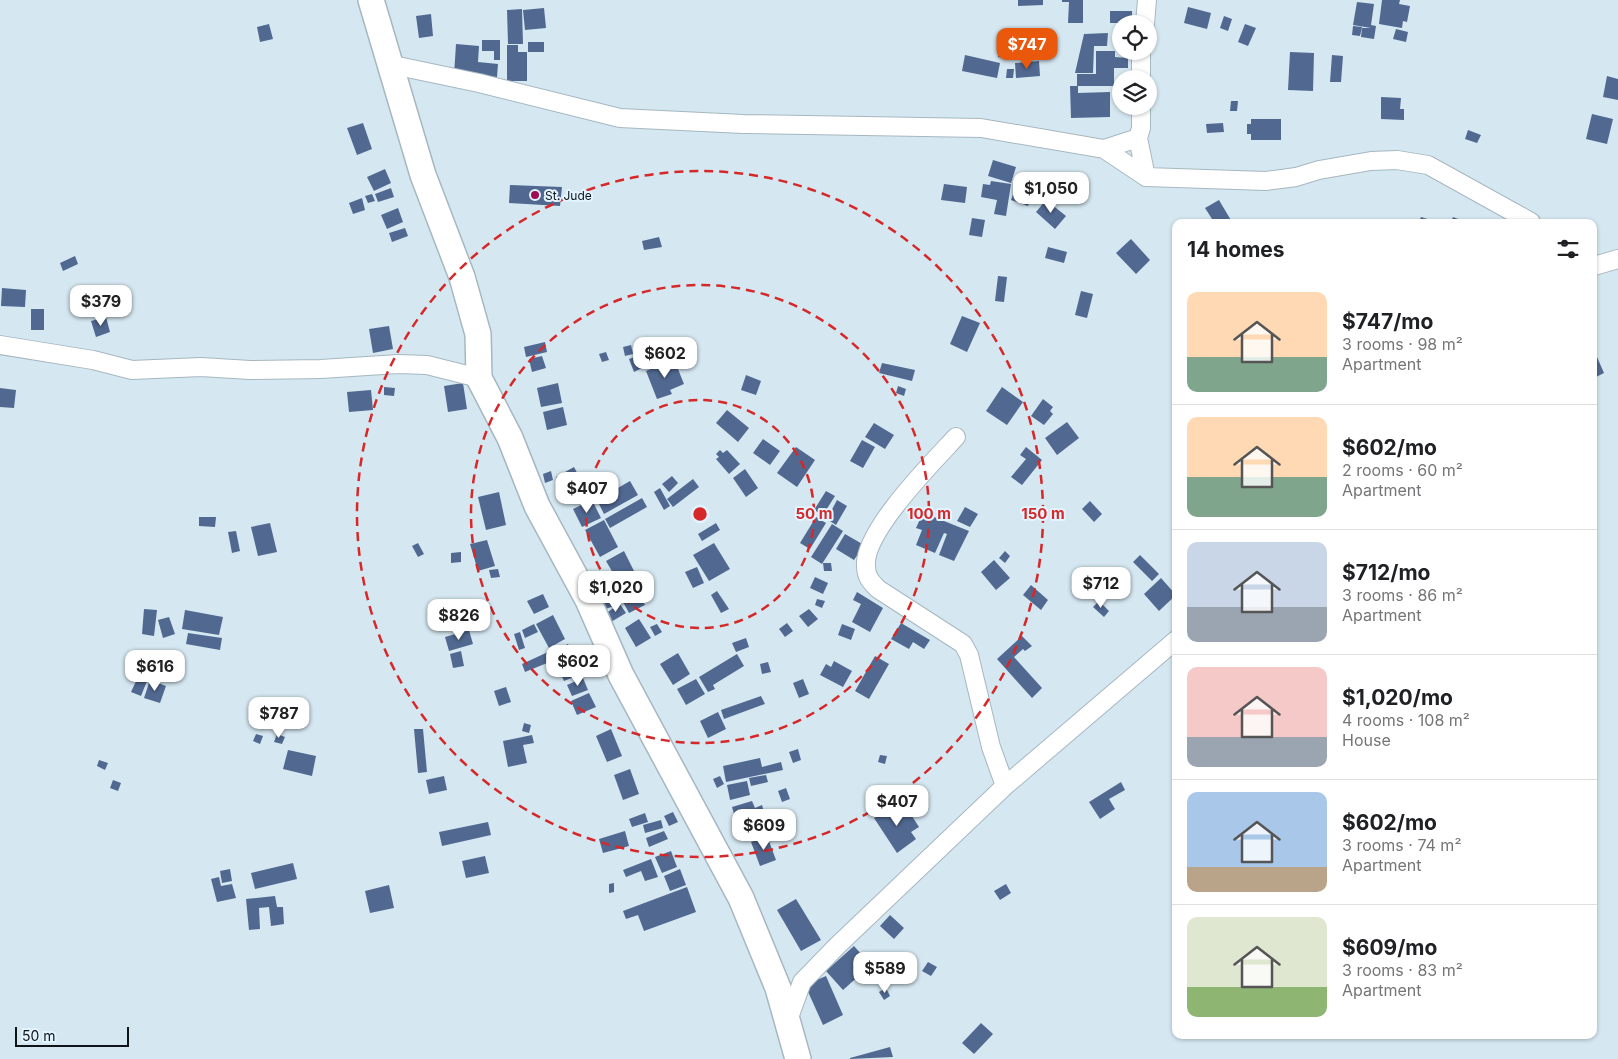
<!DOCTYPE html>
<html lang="en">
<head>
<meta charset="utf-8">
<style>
	body { margin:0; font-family:Inter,sans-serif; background:#f2f2f2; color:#202124; height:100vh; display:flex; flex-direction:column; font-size:19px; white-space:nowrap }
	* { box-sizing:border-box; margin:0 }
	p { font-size:16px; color:#757577 }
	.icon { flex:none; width:28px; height:28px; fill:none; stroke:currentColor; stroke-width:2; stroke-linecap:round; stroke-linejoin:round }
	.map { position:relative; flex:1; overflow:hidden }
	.panel { position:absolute; left:1172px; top:219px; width:425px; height:820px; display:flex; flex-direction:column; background:#fff; border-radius:10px; box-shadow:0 1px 4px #0004 }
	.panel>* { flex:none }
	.buttons { position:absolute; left:1112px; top:15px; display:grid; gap:10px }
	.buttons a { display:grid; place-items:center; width:45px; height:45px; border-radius:50%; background:#fff; box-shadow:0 1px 4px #0004; font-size:25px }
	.scale { position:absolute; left:15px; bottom:12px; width:114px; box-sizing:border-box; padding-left:5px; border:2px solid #0e1418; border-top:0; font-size:14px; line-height:18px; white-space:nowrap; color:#0e1418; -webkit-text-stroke:4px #e2f4ff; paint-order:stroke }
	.price { position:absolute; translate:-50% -42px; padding:0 11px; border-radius:10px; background:#fff; color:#222; font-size:16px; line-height:32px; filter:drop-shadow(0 1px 2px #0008) }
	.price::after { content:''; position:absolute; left:50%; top:30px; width:15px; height:11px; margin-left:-8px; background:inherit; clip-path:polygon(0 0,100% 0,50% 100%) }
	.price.active { background:#ea580c; color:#fff }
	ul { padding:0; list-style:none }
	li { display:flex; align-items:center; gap:15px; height:125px; padding:0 15px }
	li+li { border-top:1px solid #e0e0e0 }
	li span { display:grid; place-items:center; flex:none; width:140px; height:100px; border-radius:10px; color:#555 }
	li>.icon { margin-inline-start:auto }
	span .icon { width:60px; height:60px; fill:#fffc; stroke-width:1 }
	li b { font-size:21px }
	h2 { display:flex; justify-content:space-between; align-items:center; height:60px; padding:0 15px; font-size:21px }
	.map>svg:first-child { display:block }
	.building { fill:#516991 }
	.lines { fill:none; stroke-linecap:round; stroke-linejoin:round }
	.street-casing { stroke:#a6b7c1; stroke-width:20 }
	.secondary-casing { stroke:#a6b7c1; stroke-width:28 }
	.street { stroke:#fff; stroke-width:18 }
	.secondary { stroke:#fff; stroke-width:25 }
	.ring { fill:none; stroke:#d62828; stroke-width:2.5; stroke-dasharray:9 6 }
	.poi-dot { fill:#9f0a53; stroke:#e2f4ff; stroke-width:2 }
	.labels { text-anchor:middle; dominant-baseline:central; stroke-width:4; stroke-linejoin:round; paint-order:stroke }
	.poi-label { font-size:12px; fill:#0e1418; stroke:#e2f4ff; text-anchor:start }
	.centre { fill:#d62828; stroke:#e2f4ff; stroke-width:2.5 }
	.ring-label { font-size:15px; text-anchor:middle; font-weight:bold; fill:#d62828; stroke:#e2f4ff; stroke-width:4; stroke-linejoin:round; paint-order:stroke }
</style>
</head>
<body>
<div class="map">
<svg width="1618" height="1059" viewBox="0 0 1618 1059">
	<rect width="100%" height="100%" fill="#d5e7f1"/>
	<path class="building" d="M1018,0H1043V5L1018,6Z
		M1062,0H1083V23H1068L1069,2H1062Z
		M1382,0H1400L1399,4L1410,6L1407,22L1403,21L1402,28L1379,24Z
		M1357,2L1374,4L1371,25L1376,26L1374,39L1361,37L1362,28H1371L1353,25Z
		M1188,7L1211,13L1207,29L1184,23Z
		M544,8L546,28L525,30L523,10Z
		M522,9L523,44H508L507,10Z
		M1110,11H1132V23H1110Z
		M431,14L433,36L419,38L416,16Z
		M1224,16L1232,19L1228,31L1220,28Z
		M269,24L273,39L260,42L257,27Z
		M1245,24L1256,28L1248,46L1238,42Z
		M1353,26L1362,27L1360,36L1352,35Z
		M1396,29L1408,32L1406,42L1393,39Z
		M1108,33L1107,46H1094L1093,73H1075L1084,34Z
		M482,40H500V60H494V51H482Z
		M528,42H544V52H528Z
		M456,44L479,46L478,62L498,64L497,77L454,75Z
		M507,45H518V52H527V81H507Z
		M1000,49L1010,52L1008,59L998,57Z
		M1096,51H1115V57L1128,58V68H1114V86H1077V74H1096Z
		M1290,52L1314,53L1313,91L1288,90Z
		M965,55L1000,63L997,78L962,71Z
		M1332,55L1343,56L1341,82H1330Z
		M1039,61L1040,76L1016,78L1015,63Z
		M1007,69H1014L1013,78H1006Z
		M1607,76L1618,79V100L1603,97Z
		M1070,86H1078V93L1110,92V117L1071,118Z
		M1381,97L1401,98L1400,109H1404V120L1381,119Z
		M1231,101H1238L1237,111H1230Z
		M1592,114L1613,119L1607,144L1586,139Z
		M1251,119H1281V140H1251V134H1247V124H1251Z
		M363,123L372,149L357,155L347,128Z
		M1223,123L1224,132L1207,133L1206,124Z
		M1468,130L1481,135L1477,143L1465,139Z
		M993,160L1016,167L1011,183L988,176Z
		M385,169L391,183L374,191L367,177Z
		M991,181L1011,184L1006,216L994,214L997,200L981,197L983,184L990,185Z
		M1018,181L1035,187L1028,206L1011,200Z
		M944,184L967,187L965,203L941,200Z
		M510,185L562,187L560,206L509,203Z
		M391,188L394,197L378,202L375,194Z
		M372,194L375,201L368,203L365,196Z
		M362,198L365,210L353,214L349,203Z
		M1046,200L1066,216L1055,229L1036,212Z
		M1219,200L1232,222H1214L1205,208Z
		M398,208L403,222L387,229L381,215Z
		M1421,217L1437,222H1419Z
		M1453,217L1466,222H1451Z
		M972,218L985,220L982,237L969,235Z
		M405,228L408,236L392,242L389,233Z
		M659,237L662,247L644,250L642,241Z
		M1131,239L1150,260L1136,274L1116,253Z
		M1048,247L1067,252L1064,263L1045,258Z
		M75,256L78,264L63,271L60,263Z
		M998,276L1007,277L1004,302L995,301Z
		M2,288L26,290L25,307L1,306Z
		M1081,291L1093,294L1087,318L1075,315Z
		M31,309H44V330H31Z
		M962,316L980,323L967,352L950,344Z
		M106,317L110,332L96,337L91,321Z
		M389,326L393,349L373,353L369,329Z
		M545,342L547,352L526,357L524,347Z
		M669,344L670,350L661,352L660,346Z
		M631,345L633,354L625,356L623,347Z
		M606,352L609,360L602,362L599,354Z
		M542,356L546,368L532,372L529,359Z
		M637,356L642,368L634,372L629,359Z
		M1597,357L1604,373L1594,378V358Z
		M674,359L684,384L670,390L672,394L657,399L646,371Z
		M882,363L915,370L912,381L879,373Z
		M746,375L761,381L756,395L741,390Z
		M463,383L467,409L448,412L444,386Z
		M558,383L562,403L541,407L537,388Z
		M898,386L906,389L904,396L896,393Z
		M384,387L395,388L394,396L384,395Z
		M1002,387L1023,402L1007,425L986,411Z
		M0,388L16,390L14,408L0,407Z
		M371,390L373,410L349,412L347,392Z
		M1043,399L1053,407L1050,411L1053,414L1044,425L1031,416Z
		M563,407L567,425L547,430L543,412Z
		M727,410L749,428L738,442L716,423Z
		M1067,422L1079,438L1057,455L1045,438Z
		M874,423L894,435L885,449L865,437Z
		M763,439L780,451L770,465L753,453Z
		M862,440L875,447L863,468L850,461Z
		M796,447L815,460L797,487L777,473Z
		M1026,447L1042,460L1022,485L1011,477L1026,459L1020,455Z
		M720,450L723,453L727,450L740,464L729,474L716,459L719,457L716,454Z
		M574,467L586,490L567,499L556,477Z
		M745,469L758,488L746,497L733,478Z
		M551,471L553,480L545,483L543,474Z
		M672,476L678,483L669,492L662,484Z
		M693,479L699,487L673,507L667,499Z
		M630,481L638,495L604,514L597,500Z
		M660,488L670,506L664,510L654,492Z
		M826,491L835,496L823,515L814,510Z
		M499,492L506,525L486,530L478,497Z
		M642,498L647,507L610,528L605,519Z
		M592,500L601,518L582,527L573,509Z
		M837,500L847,506L836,525L827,519Z
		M1090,501L1102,514L1094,522L1082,509Z
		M965,507L978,514L970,527L957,521Z
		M929,515L969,531L954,561L939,555L947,534L944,533L935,553L916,545L922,530L916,528L921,517L927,519Z
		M199,517H216L215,527L199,526Z
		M816,517L826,523L810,549L800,543Z
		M604,520L618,547L600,557L585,530Z
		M270,523L277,552L258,556L251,527Z
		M716,523L720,530L702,541L698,534Z
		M832,524L843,531L822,564L811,557Z
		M236,531L240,551L232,553L228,532Z
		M845,534L864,545L854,560L836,549Z
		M487,540L495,566L478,571L470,544Z
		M418,543L424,554L418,557L412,546Z
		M714,543L730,569L709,581L693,555Z
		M624,551L634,571L617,580L606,561Z
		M1005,551L1010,556L1005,563L999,558Z
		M461,552V562L451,563V553Z
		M1140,555L1159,574L1152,581L1133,562Z
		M994,560L1010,578L996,590L981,572Z
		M823,563H831L832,571H824Z
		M697,567L704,583L693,588L685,572Z
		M498,569L500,577L491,578L489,570Z
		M815,577L828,583L823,594L810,588Z
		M1161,578L1176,595L1159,611L1144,594Z
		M1031,585L1048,600L1041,610L1023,595Z
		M616,590L621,603L606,609L601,596Z
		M717,591L729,609L721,613L711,595Z
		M857,592L883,608L870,632L852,622L861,604L853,600Z
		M543,594L549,607L534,614L527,601Z
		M639,594L645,605L629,613L623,602Z
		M817,599L825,601L822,608L815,605Z
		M1099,601L1109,611L1104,617L1093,607Z
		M620,604L626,613L611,622L606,613Z
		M144,609L157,610L154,636L142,634Z
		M809,609L818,619L808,627L799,616Z
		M185,610L223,617L219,635L182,629Z
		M553,615L565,639L549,648L536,624Z
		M169,617L175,634L163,638L158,620Z
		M639,619L651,638L636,647L625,628Z
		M787,623L793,631L785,637L779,629Z
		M901,623L930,640L924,649L913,642L909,649L891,639Z
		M534,624L538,632L525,638L522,630Z
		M657,624L662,632L655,636L650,627Z
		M842,624L855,629L851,640L838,635Z
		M469,630L473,644L449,651L445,637Z
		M520,632L525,648L519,650L514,634Z
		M188,633L222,638L220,650L186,644Z
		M1022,636L1032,646L1025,651L1023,649L1014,657L1042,688L1032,698L997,659Z
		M746,638L749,647L736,652L732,643Z
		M568,644L581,674L564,681L551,652Z
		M461,651L464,666L453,668L450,654Z
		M548,652L552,661L525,672L522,664Z
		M678,653L690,674L673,685L660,664Z
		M737,654L744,666L713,685L715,689L708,692L699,677Z
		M875,656L889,664L869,699L855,691Z
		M834,661L852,671L843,687L820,675L826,664L831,667Z
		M768,662L771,672L762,674L760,664Z
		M138,677L147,681L141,696L131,692Z
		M583,678L588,690L572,696L567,685Z
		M696,679L705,694L686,705L677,689Z
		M803,679L809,694L799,698L793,683Z
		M150,680L166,686L160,703L144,698Z
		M506,687L511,702L499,706L494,691Z
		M589,693L596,707L577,715L571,701Z
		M761,696L765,704L724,719L721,710Z
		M718,712L726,729L708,738L700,721Z
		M524,723L531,725L529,733L522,731Z
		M414,729H423L427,772L418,773Z
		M611,729L622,756L607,762L596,736Z
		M256,734L263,736L260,744L253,741Z
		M277,734L285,737L282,744L274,742Z
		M532,735L534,743L523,745L527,763L508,767L503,741Z
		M798,749L801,760L793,763L789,752Z
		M288,750L316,756L312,776L283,769Z
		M880,755L887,756L885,764L878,762Z
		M760,758L762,767L781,762L783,770L726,782L723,766Z
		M99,760L108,763L105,770L97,766Z
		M630,769L639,794L623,800L614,775Z
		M766,775L768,782L751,786L749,778Z
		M444,776L447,790L429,794L426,780Z
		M720,776L724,784L717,788L713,779Z
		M113,780L121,783L118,791L110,788Z
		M747,781L750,795L730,800L727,785Z
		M1121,782L1125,790L1109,799L1115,809L1100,819L1089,802Z
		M786,788L790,799L782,802L778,791Z
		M752,801L755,808L762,805L767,822L739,831L732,807Z
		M895,804L902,814L908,810L919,827L911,832L916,839L897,853L874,818Z
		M673,812L678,822L669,826L664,816Z
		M645,813L648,822L632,827L629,819Z
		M661,820L663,828L645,833L643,825Z
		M488,822L491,835L442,846L439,832Z
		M625,831L629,846L603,853L599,839Z
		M664,831L668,839L649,847L646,838Z
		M767,836L776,860L760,866L751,842Z
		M671,851L677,867L662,873L655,857Z
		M485,856L489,873L466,878L462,861Z
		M651,859L658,877L645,881L641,871L626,877L623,870Z
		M293,863L297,879L255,889L251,873Z
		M230,869L232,881L222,883L220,871Z
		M680,869L686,885L670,891L664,876Z
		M219,877L221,886L232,884L236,898L217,902L211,879Z
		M614,883V892L609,893V884Z
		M1006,884L1011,893L1000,900L994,891Z
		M389,885L394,908L370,913L365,891Z
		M687,887L696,912L644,931L638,915L626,919L623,911Z
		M275,896L277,907H283L284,924L271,926L269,907L259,908L260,929L249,930L246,899Z
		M796,899L821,940L801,951L777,910Z
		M890,915L904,928L894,939L880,926Z
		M854,946L871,965L843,990L826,971Z
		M928,962L937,967L931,976L922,971Z
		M826,976L843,1015L823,1025L805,985Z
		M886,988L890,996L884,1000L879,992Z
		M981,1023L993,1034L974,1054L962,1043Z
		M890,1047L893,1057L850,1059V1058Z"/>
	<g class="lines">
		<defs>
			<path id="street" d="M1145,24L1147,0
				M388,64L479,83L620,118L743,124L981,128L1104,149L1138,138L1141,128V106
				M1141,79V51
				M1138,138L1146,177L1266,181L1296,177L1319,170L1371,161L1397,160L1428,165L1531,222
				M1104,149L1146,177
				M1594,266L1618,259
				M0,345L93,360L132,370L201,367L250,370L321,369L398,364L427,365L479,378
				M956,437C933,462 863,532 866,566C866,577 871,582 878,589L963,644L969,655L991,747L1005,786
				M787,1023L802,982L838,945L1005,786L1176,640"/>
			<path id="secondary" d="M371,0L423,175L462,277L478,334L479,378L510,438L537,506L588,600L621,675L741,898L778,988L798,1059"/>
		</defs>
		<use href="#street" class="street-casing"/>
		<use href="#secondary" class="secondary-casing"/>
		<use href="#street" class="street"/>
		<use href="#secondary" class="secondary"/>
	</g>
	<g class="ring">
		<circle cx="700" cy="514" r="114"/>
		<circle cx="700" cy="514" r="229"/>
		<circle cx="700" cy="514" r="343"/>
	</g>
	<circle class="poi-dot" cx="535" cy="195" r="5"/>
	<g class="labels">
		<g class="poi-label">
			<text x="545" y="195">St. Jude</text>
		</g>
	</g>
	<circle cx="700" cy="514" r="8" class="centre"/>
	<g class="ring-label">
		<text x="814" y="519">50 m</text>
		<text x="929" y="519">100 m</text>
		<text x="1043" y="519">150 m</text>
	</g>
</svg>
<div class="buttons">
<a><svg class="icon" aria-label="locate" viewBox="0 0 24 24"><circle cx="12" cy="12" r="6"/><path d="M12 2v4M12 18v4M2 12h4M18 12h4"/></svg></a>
<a><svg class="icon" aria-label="layers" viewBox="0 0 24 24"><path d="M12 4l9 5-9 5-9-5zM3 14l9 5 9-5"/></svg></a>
</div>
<div class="scale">50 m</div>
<b class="price active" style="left:1027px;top:70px">$747</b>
<b class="price" style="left:1051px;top:214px">$1,050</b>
<b class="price" style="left:101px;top:327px">$379</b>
<b class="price" style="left:665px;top:379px">$602</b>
<b class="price" style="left:587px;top:514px">$407</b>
<b class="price" style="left:1101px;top:609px">$712</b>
<b class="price" style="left:616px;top:613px">$1,020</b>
<b class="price" style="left:459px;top:641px">$826</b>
<b class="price" style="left:578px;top:687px">$602</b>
<b class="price" style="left:155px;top:692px">$616</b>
<b class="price" style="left:279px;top:739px">$787</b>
<b class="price" style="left:897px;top:827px">$407</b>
<b class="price" style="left:764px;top:851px">$609</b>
<b class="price" style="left:885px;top:994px">$589</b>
<section class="panel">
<h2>14 homes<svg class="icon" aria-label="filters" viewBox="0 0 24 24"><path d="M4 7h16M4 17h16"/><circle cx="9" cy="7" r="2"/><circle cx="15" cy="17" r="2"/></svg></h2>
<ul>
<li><span style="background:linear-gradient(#ffd9b3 65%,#7fa58c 0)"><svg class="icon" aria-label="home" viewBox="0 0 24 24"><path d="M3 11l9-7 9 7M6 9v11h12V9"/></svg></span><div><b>$747/mo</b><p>3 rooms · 98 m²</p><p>Apartment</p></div></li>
<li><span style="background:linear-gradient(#ffd9b3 60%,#7fa58c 0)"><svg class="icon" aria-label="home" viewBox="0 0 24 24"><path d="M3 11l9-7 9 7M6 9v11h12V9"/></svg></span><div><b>$602/mo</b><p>2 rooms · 60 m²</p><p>Apartment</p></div></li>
<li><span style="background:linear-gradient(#c9d6e8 65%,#9aa5b1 0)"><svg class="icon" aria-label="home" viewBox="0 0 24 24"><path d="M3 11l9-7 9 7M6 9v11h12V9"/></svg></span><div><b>$712/mo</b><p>3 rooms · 86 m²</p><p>Apartment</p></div></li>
<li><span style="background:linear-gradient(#f6c9c9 70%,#9aa5b1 0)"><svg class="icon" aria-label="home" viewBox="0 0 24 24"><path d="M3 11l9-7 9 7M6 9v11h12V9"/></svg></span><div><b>$1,020/mo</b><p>4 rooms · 108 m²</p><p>House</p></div></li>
<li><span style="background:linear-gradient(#a9c7e8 75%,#b9a48a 0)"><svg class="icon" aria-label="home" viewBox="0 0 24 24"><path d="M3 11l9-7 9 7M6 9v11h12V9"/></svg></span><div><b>$602/mo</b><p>3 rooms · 74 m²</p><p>Apartment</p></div></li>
<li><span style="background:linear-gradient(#dfe7d0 70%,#8fb573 0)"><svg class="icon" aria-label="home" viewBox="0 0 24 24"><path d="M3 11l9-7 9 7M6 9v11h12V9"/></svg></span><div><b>$609/mo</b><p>3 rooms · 83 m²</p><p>Apartment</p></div></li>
</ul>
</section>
</div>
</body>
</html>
